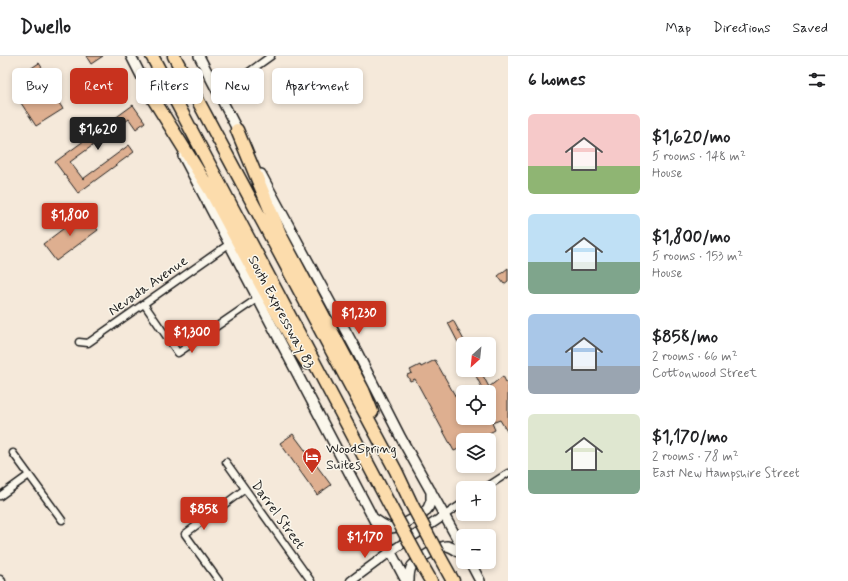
<!DOCTYPE html>
<html lang="en">
<head>
<meta charset="utf-8">
<style>
	body { margin:0; font-family:Mynerve,sans-serif; background:#f2f2f2; color:#202124; height:100vh; display:flex; flex-direction:column; font-size:15px; white-space:nowrap }
	* { box-sizing:border-box; margin:0 }
	p { font-size:13px; color:#757577 }
	.icon { flex:none; width:22px; height:22px; fill:none; stroke:currentColor; stroke-width:2; stroke-linecap:round; stroke-linejoin:round }
	.map { position:relative; flex:1; overflow:hidden }
	.details { display:flex; flex-direction:column; background:#fff; width:340px }
	.details>* { flex:none }
	.top-card { position:absolute; left:12px; top:12px; width:380px; height:36px; display:flex; gap:8px }
	.needle { width:26px; rotate:207deg }
	.fabs { position:absolute; left:456px; top:281px; display:grid; gap:8px }
	.fabs a { display:grid; place-items:center; width:40px; height:40px; border-radius:6px; background:#fff; box-shadow:0 2px 6px #0003; font-size:20px }
	.price { position:absolute; translate:-50% -34px; padding:0 9px; border-radius:4px; background:#c8321e; color:#fff; font-size:13px; line-height:26px; filter:drop-shadow(0 1px 2px #0008) }
	.price::after { content:''; position:absolute; left:50%; top:24px; width:12px; height:9px; margin-left:-6px; background:inherit; clip-path:polygon(0 0,100% 0,50% 100%) }
	.price.current { background:#222; color:#fff }
	ul { padding:0; list-style:none }
	li { display:flex; align-items:center; gap:12px; height:100px; padding:0 20px }
	li span { display:grid; place-items:center; flex:none; width:112px; height:80px; border-radius:6px; color:#555 }
	li>.icon { margin-inline-start:auto }
	span .icon { width:48px; height:48px; fill:#fffc; stroke-width:1 }
	li b { font-size:17px }
	h2 { display:flex; justify-content:space-between; align-items:center; height:48px; padding:0 20px; font-size:17px }
	.tag { padding:0 14px; border-radius:6px; background:#fff; box-shadow:0 2px 6px #0003; font-size:14px; line-height:36px }
	.tag.current { background:#c8321e; color:#fff }
	header { display:flex; align-items:center; gap:24px; box-sizing:border-box; height:56px; padding:0 20px; background:#fff; border-bottom:1px solid #e0e0e0 }
	header strong { font-size:19px }
	nav { display:flex; gap:22px; margin-inline-start:auto; font-size:14px }
	main { display:flex; flex:1; min-height:0 }
	.map>svg:first-child { display:block }
	.building { fill:#deaf90; stroke:#1c1c1c }
	.lines { fill:none; stroke-linecap:round; stroke-linejoin:round }
	.minor-casing { stroke:#1c1c1c; stroke-width:9 }
	.tertiary-casing { stroke:#1c1c1c; stroke-width:11 }
	.secondary-casing { stroke:#1c1c1c; stroke-width:12 }
	.motorway-casing { stroke:#1c1c1c; stroke-width:15 }
	.minor { stroke:#fbf7ec; stroke-width:6 }
	.tertiary { stroke:#fbf7ec; stroke-width:8 }
	.secondary { stroke:#fbf7ec; stroke-width:9 }
	.motorway { stroke:#fcdcac; stroke-width:12 }
	.motorway-bridge-casing { stroke:#1c1c1c; stroke-width:15; stroke-linecap:butt }
	.motorway-bridge { stroke:#fcdcac; stroke-width:12 }
	.labels { text-anchor:middle; dominant-baseline:central; stroke-width:3; stroke-linejoin:round; paint-order:stroke }
	.street-label { font-size:14px; fill:#1c1c1c; stroke:#fbf7ec }
	.poi-label { font-size:14px; fill:#1c1c1c; stroke:#fbf7ec; text-anchor:start }
</style>
</head>
<body>
<header>
<strong>Dwello</strong>
<nav><a>Map</a><a>Directions</a><a>Saved</a></nav>
</header>
<main>
<div class="map">
<svg width="508" height="525" viewBox="0 0 508 525">
	<rect width="100%" height="100%" fill="#f5e9da"/>
	<filter id="ink" filterUnits="userSpaceOnUse"><feTurbulence type="fractalNoise" baseFrequency=".025" numOctaves="2"/><feDisplacementMap in="SourceGraphic" scale="8" xChannelSelector="R" yChannelSelector="G"/><feConvolveMatrix kernelMatrix="1 2 1 2 8 2 1 2 1" color-interpolation-filters="sRGB"/></filter>
	<g filter="url(#ink)">
		<path class="building" d="M86,0H103L91,8Z
			M39,7L50,24L46,27L63,53L36,70L19,44L29,37L26,32L32,28L24,17Z
			M133,49L145,66L136,73L129,63L70,106L83,123L129,89L134,96L78,137L55,106Z
			M84,157L98,174L56,205L43,188Z
			M508,212V225L504,228L498,220Z
			M453,264L466,288H463V296L448,267Z
			M435,304L457,343L463,340V362H489V336H484L473,314H480L489,331L503,320L508,330V377L500,364L492,367L495,374L476,384H463V391L454,395L415,323L410,325L407,319L412,317L410,314L420,309L421,311Z
			M293,378L308,398L312,396L318,404L314,406L331,429L317,439L280,387Z"/>
		<g class="lines">
			<defs>
				<path id="minor" d="M218,38L271,0
					M144,248L178,297L258,242
					M79,286L88,287L229,188
					M13,397L62,464
					M226,406L311,525
					M485,432L508,417
					M0,440L29,419
					M445,459L463,447
					M0,523L2,525
					M219,525L185,478L245,433"/>
				<path id="tertiary" d="M351,525L390,496L445,459"/>
				<path id="secondary" d="M131,0L156,49
					M199,0L240,79
					M183,100L406,525
					M261,118L356,294L401,382L463,493
					M373,462L382,468L390,472L398,471L424,457L428,452L431,445V435
					M470,506L480,525
					M409,525C409,520 409,514 412,510C417,504 440,489 447,490C453,491 458,496 463,499"/>
				<path id="motorway" d="M152,0L396,461
					M174,0L396,415L412,449
					M154,44L210,134L260,227L297,292L307,307
					M237,74L281,180L363,334L372,356
					M438,498L453,525
					M423,511L431,525"/>
			</defs>
			<use href="#minor" class="minor-casing"/>
			<use href="#tertiary" class="tertiary-casing"/>
			<use href="#secondary" class="secondary-casing"/>
			<use href="#motorway" class="motorway-casing"/>
			<use href="#minor" class="minor"/>
			<use href="#tertiary" class="tertiary"/>
			<use href="#secondary" class="secondary"/>
			<use href="#motorway" class="motorway"/>
			<defs>
				<path id="motorway-bridge" d="M412,449L438,498
					M396,461L423,511"/>
			</defs>
			<use href="#motorway-bridge" class="motorway-bridge-casing"/>
			<use href="#motorway-bridge" class="motorway-bridge"/>
		</g>
	</g>
	<defs>
		<symbol id="hotel-pin" viewBox="-11 -11 22 30"><path d="M0 17L-7.5 6A9.5 9.5 0 1 1 7.5 6Z" fill="#c8321e" stroke="#fbf7ec"/><path d="M-6-4.5h1.5V1H6V5H4.5V3h-9V5H-6ZM-4 0a1.8 1.8 0 1 1 3.6 0ZM.5 0V-2.5h3Q6-2.5 6 0Z" fill="#fff"/></symbol>
	</defs>
	<g fill-rule="evenodd">
		<use href="#hotel-pin" x="301" y="390" width="22" height="30"/>
	</g>
	<g class="labels">
		<g class="street-label">
			<text transform="translate(148 230) rotate(-35)">Nevada Avenue</text>
			<text transform="translate(281 256) rotate(62)">South Expressway 83</text>
			<text transform="translate(278 459) rotate(54)">Darrel Street</text>
		</g>
		<g class="poi-label">
			<text x="326" y="393">WoodSpring<tspan x="326" dy="16">Suites</tspan></text>
		</g>
	</g>
</svg>
<div class="fabs">
<a><svg class="needle" viewBox="-14 -14 28 28"><path d="M0-13l5 13h-10z" fill="#e53935"/><path d="M0 13l5-13h-10z" fill="#757577"/></svg></a>
<a><svg class="icon" aria-label="locate" viewBox="0 0 24 24"><circle cx="12" cy="12" r="6"/><path d="M12 2v4M12 18v4M2 12h4M18 12h4"/></svg></a>
<a><svg class="icon" aria-label="layers" viewBox="0 0 24 24"><path d="M12 4l9 5-9 5-9-5zM3 14l9 5 9-5"/></svg></a>
<a>+</a>
<a>−</a>
</div>
<b class="price current" style="left:98px;top:95px">$1,620</b>
<b class="price" style="left:70px;top:181px">$1,800</b>
<b class="price" style="left:359px;top:279px">$1,230</b>
<b class="price" style="left:192px;top:298px">$1,300</b>
<b class="price" style="left:204px;top:475px">$858</b>
<b class="price" style="left:365px;top:503px">$1,170</b>
<div class="top-card">
<a class="tag">Buy</a>
<a class="tag current">Rent</a>
<a class="tag">Filters</a>
<a class="tag">New</a>
<a class="tag">Apartment</a>
</div>
</div>
<section class="details">
<h2>6 homes<svg class="icon" aria-label="filters" viewBox="0 0 24 24"><path d="M4 7h16M4 17h16"/><circle cx="9" cy="7" r="2"/><circle cx="15" cy="17" r="2"/></svg></h2>
<ul>
<li><span style="background:linear-gradient(#f6c9c9 65%,#8fb573 0)"><svg class="icon" aria-label="home" viewBox="0 0 24 24"><path d="M3 11l9-7 9 7M6 9v11h12V9"/></svg></span><div><b>$1,620/mo</b><p>5 rooms · 148 m²</p><p>House</p></div></li>
<li><span style="background:linear-gradient(#bfe0f5 60%,#7fa58c 0)"><svg class="icon" aria-label="home" viewBox="0 0 24 24"><path d="M3 11l9-7 9 7M6 9v11h12V9"/></svg></span><div><b>$1,800/mo</b><p>5 rooms · 153 m²</p><p>House</p></div></li>
<li><span style="background:linear-gradient(#a9c7e8 65%,#9aa5b1 0)"><svg class="icon" aria-label="home" viewBox="0 0 24 24"><path d="M3 11l9-7 9 7M6 9v11h12V9"/></svg></span><div><b>$858/mo</b><p>2 rooms · 66 m²</p><p>Cottonwood Street</p></div></li>
<li><span style="background:linear-gradient(#dfe7d0 70%,#7fa58c 0)"><svg class="icon" aria-label="home" viewBox="0 0 24 24"><path d="M3 11l9-7 9 7M6 9v11h12V9"/></svg></span><div><b>$1,170/mo</b><p>2 rooms · 78 m²</p><p>East New Hampshire Street</p></div></li>
</ul>
</section>
</main>
</body>
</html>
